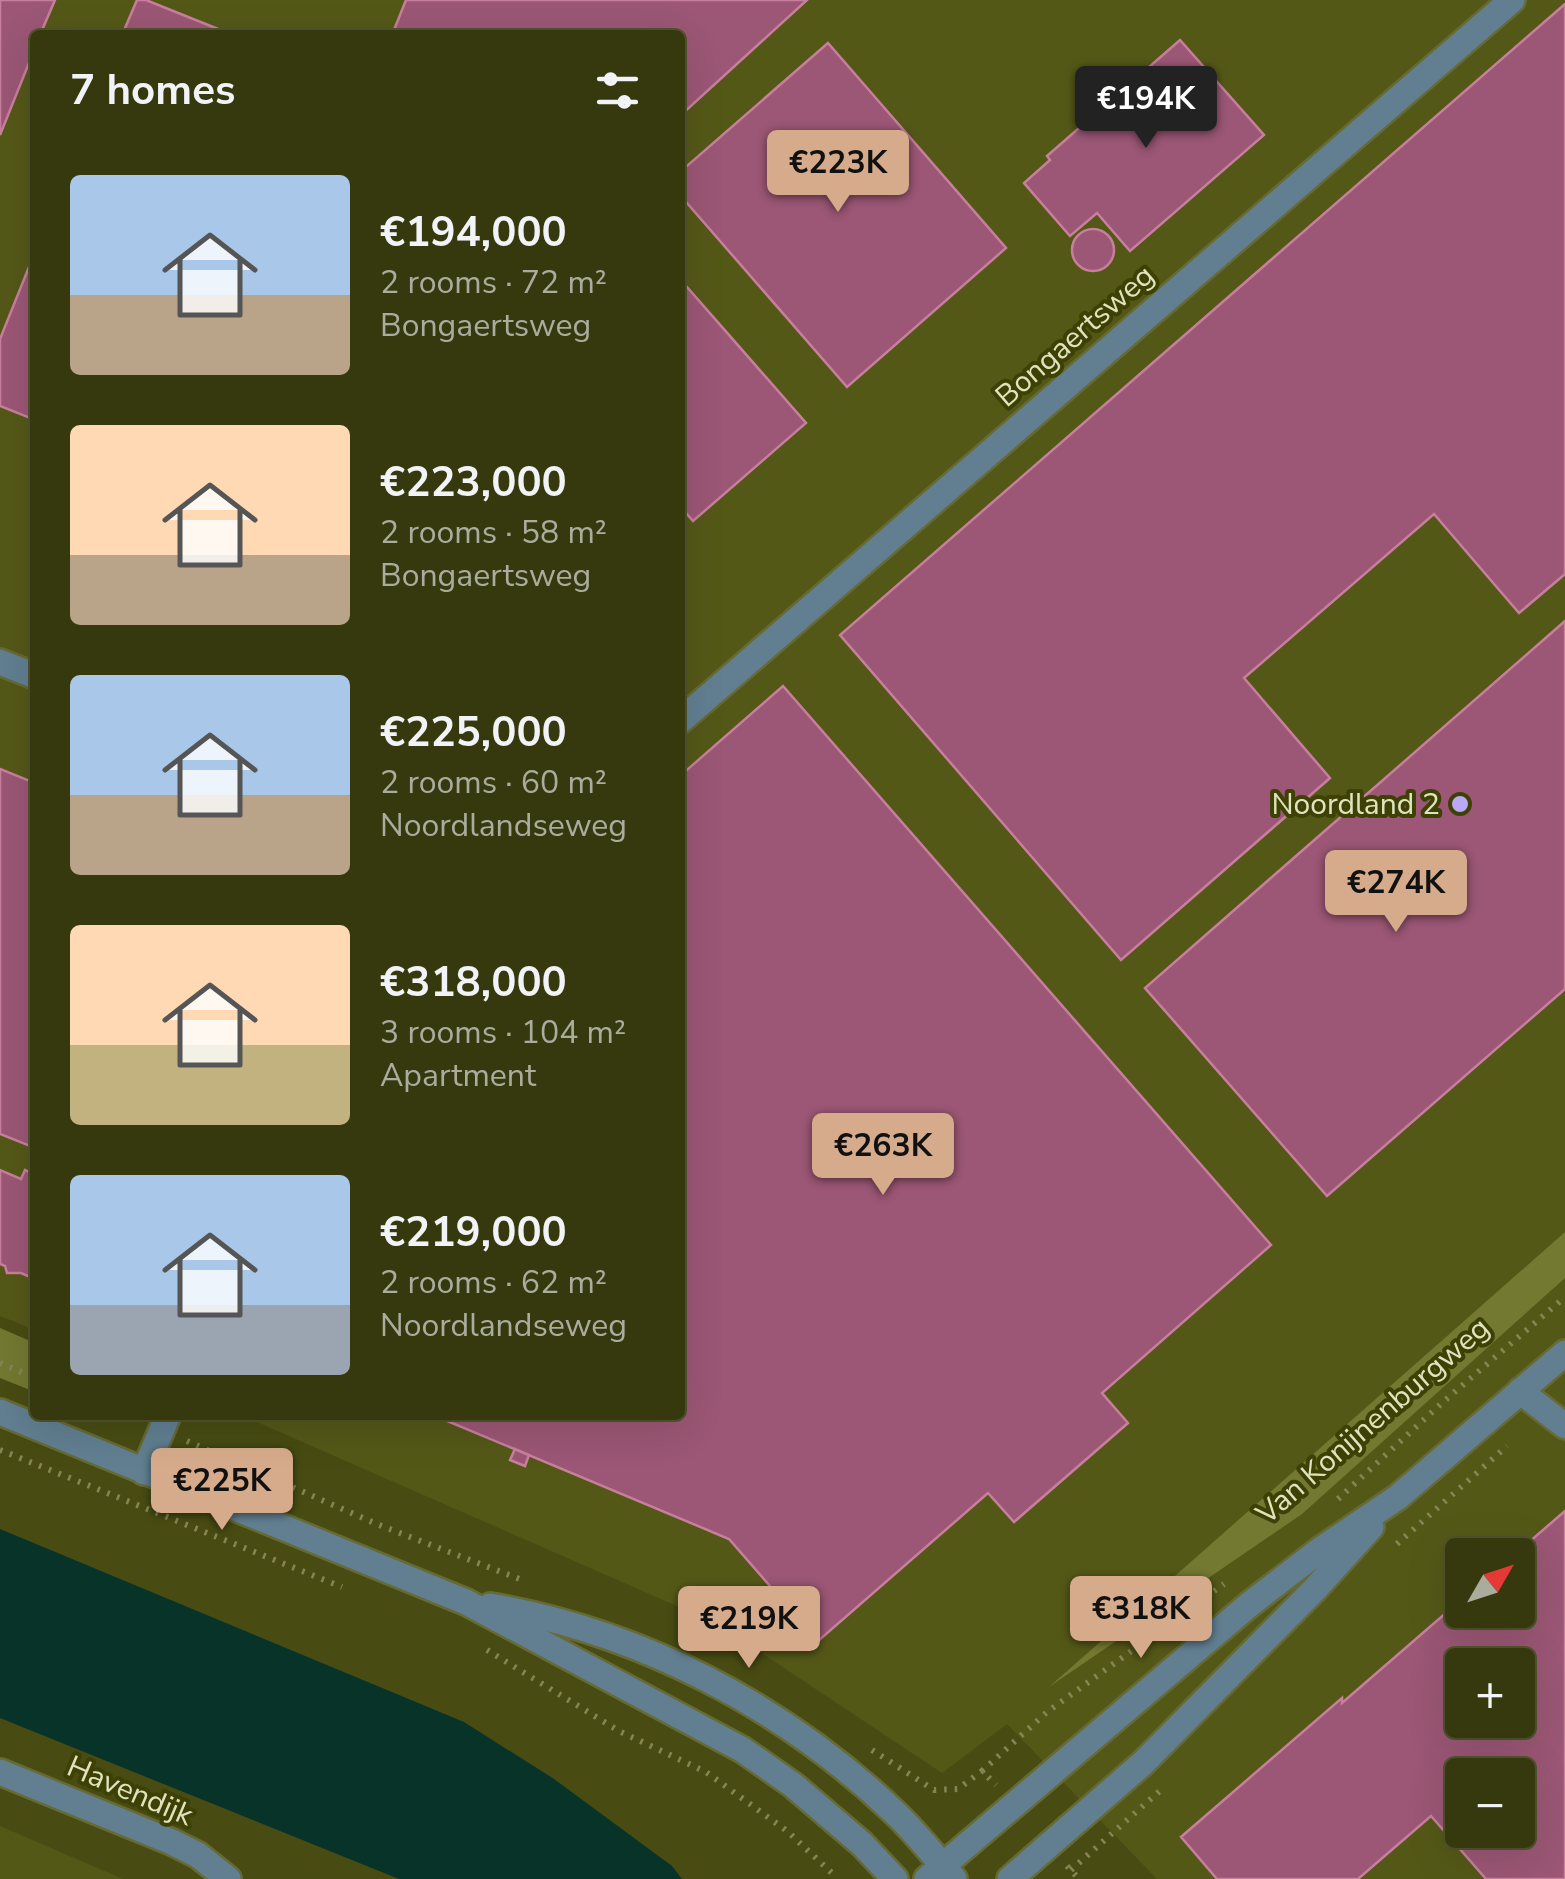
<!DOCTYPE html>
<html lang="en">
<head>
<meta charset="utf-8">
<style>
	body { margin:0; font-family:"Nunito Sans",sans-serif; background:#3d4017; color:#f1f3f6; height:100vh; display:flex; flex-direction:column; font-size:38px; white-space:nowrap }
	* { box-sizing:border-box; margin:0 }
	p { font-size:32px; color:#aaac9e }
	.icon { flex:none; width:55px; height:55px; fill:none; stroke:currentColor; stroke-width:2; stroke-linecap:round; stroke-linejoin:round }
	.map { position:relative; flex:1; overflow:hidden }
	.details { position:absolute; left:30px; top:30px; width:655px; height:1390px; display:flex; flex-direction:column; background:#36390e; border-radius:10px; box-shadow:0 10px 40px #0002,0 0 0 2px #50532e }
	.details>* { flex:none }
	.needle { width:65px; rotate:51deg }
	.buttons { position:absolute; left:1445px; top:1538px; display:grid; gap:20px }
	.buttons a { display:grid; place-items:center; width:90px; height:90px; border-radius:10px; background:#36390e; box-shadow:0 10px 40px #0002,0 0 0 2px #50532e; font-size:50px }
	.price { position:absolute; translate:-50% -85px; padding:0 22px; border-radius:10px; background:#d6ab8b; color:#111; font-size:32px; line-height:65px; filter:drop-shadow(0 2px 5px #0008) }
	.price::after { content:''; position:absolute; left:50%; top:60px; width:30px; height:22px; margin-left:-15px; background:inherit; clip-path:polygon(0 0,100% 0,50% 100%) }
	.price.on { background:#222; color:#fff }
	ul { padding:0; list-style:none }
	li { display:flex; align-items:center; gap:30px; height:250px; padding:0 40px }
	li span { display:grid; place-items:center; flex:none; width:280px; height:200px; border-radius:10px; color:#555 }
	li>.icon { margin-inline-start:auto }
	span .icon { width:120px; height:120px; fill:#fffc; stroke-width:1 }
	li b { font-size:42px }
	h2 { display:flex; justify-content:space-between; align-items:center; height:120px; padding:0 40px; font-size:42px }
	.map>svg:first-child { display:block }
	.built { fill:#545817; fill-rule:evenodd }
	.green { fill:#737931 }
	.water { fill:#083329 }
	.building { fill:#9b5775; stroke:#c87f9d; stroke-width:2.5; fill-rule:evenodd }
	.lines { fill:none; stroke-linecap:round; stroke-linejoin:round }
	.minor-casing { stroke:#666a35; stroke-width:30 }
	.path { stroke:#838755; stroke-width:6; stroke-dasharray:2.5 8; stroke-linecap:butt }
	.minor { stroke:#617f91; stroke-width:25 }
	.poi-dot { fill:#baaaf6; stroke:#3d4104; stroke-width:4 }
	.labels { text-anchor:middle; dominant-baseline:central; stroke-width:8; stroke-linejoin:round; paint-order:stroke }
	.street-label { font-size:30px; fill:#dfe4bf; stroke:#3d4104 }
	.poi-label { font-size:30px; fill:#dfe4bf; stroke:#3d4104; text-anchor:end }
</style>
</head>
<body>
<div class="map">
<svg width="1565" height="1879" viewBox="0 0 1565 1879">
	<rect width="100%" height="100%" fill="#484c12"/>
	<path class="built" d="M0,0H1565V1879H1157L1007,1724L942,1773L718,1624L241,1415H680V35H35V1330L0,1316ZM1462,1555H1518V1610H1462ZM1462,1665H1518V1720H1462ZM1462,1775H1518V1830H1462Z
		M0,1826L123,1879H0Z"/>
	<path class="green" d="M1565,1232V1278L1302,1514L1049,1687Z
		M0,1328L35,1343V1392L0,1378Z"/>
	<path class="water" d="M0,1529L464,1722L554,1779L672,1866L682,1879H399L0,1718Z"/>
	<path class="building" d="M0,0H55L40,35H35V48L0,135Z
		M137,0H146L233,35H122Z
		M406,0H807L680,116V35H392Z
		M1565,4V574L1519,613L1434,514L1244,678L1330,778L1121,960L840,635Z
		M1180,40L1264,135L1130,251L1097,213L1070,236L1024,183L1050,160L1047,156Z
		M828,43L1006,248L847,387L680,195V172Z
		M1072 250a21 21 0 1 1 42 0a21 21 0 1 1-42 0Z
		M35,252V420L0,406V339Z
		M680,279L806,423L693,521L680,506Z
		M1565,621V989L1327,1196L1145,988Z
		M783,686L1271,1245L1102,1393L1128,1423L1014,1522L988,1493L818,1641L729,1539L433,1415H680V776Z
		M0,769L35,783V1148L0,1134Z
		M35,1168V1279L21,1273H7L5,1266L0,1264V1170L21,1179L25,1170L33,1174Z
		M515,1449L529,1455L525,1466L510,1460Z
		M1565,1511V1879H1486L1431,1816L1358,1879H1217L1181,1837L1342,1698V1703L1462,1599V1610H1518V1555H1514ZM1462,1665H1518V1720H1462ZM1462,1775H1518V1830H1462Z"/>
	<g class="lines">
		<defs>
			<path id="minor" d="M0,662L35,676
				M680,721L1512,0
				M1520,1391L1565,1426
				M0,1412L466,1602L743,1750L793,1785L862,1844L895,1879
				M144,1472L168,1415
				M490,1606C640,1632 783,1706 893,1811C915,1831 934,1856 954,1879
				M0,1772L172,1842L198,1855L228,1879
				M927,1879L1250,1604L1320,1550L1398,1497L1565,1353
				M1010,1879L1143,1763L1315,1589L1371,1527"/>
		</defs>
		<use href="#minor" class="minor-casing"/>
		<path class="path" d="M0,1363L35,1378
			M187,1441L379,1525L522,1580
			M0,1450L342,1587
			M1338,1499L1443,1402L1565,1297
			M1397,1544L1507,1446
			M487,1650L619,1731L706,1772L787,1831L833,1874
			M872,1750L934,1790L958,1789L982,1771L996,1785
			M982,1771L1047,1712L1224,1584
			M1067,1866L1079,1879
			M1071,1870L1163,1788"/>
		<use href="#minor" class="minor"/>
	</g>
	<circle class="poi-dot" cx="1460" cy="804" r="10"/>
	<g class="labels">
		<g class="street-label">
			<text transform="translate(1075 336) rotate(-41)">Bongaertsweg</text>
			<text transform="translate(1373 1421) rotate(-41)">Van Konijnenburgweg</text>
			<text transform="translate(130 1791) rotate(23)">Havendijk</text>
		</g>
		<g class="poi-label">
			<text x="1440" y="804">Noordland 2</text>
		</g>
	</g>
</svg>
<div class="buttons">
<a><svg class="needle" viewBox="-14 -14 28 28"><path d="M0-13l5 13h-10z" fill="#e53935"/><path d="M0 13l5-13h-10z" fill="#aaac9e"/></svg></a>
<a>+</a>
<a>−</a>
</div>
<b class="price on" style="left:1146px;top:151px">€194K</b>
<b class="price" style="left:838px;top:215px">€223K</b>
<b class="price" style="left:1396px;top:935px">€274K</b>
<b class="price" style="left:883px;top:1198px">€263K</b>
<b class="price" style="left:222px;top:1533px">€225K</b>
<b class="price" style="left:1141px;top:1661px">€318K</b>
<b class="price" style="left:749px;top:1671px">€219K</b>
<section class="details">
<h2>7 homes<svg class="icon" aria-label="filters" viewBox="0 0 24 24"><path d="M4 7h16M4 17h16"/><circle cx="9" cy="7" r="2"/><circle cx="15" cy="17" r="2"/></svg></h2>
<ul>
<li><span style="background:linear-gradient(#a9c7e8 60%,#b9a48a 0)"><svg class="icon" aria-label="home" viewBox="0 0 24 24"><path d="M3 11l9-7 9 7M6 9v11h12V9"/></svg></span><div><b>€194,000</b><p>2 rooms · 72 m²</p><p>Bongaertsweg</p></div></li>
<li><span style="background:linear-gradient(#ffd9b3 65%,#b9a48a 0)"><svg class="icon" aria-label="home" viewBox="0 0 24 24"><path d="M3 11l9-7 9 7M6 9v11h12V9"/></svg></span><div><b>€223,000</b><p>2 rooms · 58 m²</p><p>Bongaertsweg</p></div></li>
<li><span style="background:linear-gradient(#a9c7e8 60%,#b9a48a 0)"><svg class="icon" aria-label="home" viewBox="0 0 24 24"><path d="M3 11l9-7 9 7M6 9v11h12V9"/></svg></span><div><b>€225,000</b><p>2 rooms · 60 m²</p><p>Noordlandseweg</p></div></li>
<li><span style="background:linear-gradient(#ffd9b3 60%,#c2b280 0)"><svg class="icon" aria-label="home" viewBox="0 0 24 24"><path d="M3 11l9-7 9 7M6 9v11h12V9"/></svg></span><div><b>€318,000</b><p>3 rooms · 104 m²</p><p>Apartment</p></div></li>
<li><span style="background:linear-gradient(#a9c7e8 65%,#9aa5b1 0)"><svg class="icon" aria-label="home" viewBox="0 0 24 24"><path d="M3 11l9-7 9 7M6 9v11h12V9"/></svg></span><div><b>€219,000</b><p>2 rooms · 62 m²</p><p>Noordlandseweg</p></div></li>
</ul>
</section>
</div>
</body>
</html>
